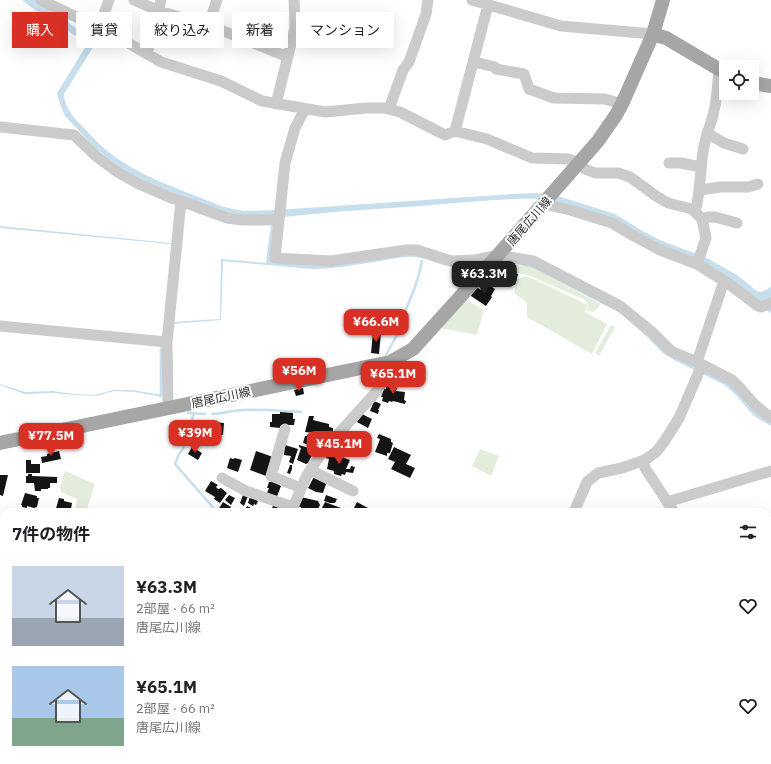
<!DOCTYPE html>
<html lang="ja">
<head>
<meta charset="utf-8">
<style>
	body { margin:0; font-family:"IBM Plex Sans","Noto Sans JP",sans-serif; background:#f2f2f2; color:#202124; height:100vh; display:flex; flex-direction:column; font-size:15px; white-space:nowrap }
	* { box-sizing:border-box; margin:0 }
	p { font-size:13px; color:#757577 }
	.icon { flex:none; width:22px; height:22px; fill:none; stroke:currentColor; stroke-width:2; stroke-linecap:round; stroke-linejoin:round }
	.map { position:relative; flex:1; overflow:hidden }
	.panel { position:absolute; left:0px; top:508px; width:771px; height:256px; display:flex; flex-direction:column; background:#fff; border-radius:12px 12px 0 0; box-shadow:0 4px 16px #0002 }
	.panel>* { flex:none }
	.top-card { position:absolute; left:12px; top:12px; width:400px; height:36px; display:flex; gap:8px }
	.tools { position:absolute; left:719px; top:60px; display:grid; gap:8px }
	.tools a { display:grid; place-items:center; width:40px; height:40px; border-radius:0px; background:#fff; box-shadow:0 4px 16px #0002; font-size:20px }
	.price { position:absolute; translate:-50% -34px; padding:0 9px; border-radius:8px; background:#d93025; color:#fff; font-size:13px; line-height:26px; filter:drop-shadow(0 1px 2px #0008) }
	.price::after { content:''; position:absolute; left:50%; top:24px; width:12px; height:9px; margin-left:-6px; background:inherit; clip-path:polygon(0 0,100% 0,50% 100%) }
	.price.active { background:#222; color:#fff }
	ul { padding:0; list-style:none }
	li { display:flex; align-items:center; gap:12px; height:100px; padding:0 12px }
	li span { display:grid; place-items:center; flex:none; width:112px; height:80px; border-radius:0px; color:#555 }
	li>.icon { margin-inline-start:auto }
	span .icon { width:48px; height:48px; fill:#fffc; stroke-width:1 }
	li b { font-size:17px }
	h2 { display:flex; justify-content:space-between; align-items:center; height:48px; padding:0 12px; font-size:17px }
	.pill { padding:0 14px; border-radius:0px; background:#fff; box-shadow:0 4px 16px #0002; font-size:14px; line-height:36px }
	.pill.active { background:#d93025; color:#fff }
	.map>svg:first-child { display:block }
	.green { fill:#e4ecdb }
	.water { fill:#c7deec }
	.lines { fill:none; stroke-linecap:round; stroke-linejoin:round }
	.stream { stroke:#c7deec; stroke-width:2.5 }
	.building { fill:#151515 }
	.minor { stroke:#cbcbcb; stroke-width:11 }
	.major { stroke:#a6a6a6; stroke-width:14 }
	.labels { text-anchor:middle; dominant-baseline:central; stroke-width:4; stroke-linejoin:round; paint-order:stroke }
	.street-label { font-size:12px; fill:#2e2e2e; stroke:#fff }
</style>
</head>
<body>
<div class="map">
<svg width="771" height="764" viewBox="0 0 771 764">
	<rect width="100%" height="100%" fill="#fff"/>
	<path class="green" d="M500,261L532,267L601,304L597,309L593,312L587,310L588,306L585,300L531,276L497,268L495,276L492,277L488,274Z
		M522,277H529L582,302L587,306L585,312L607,324L592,354L527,317V303C523,298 517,297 514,292L517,280Z
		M465,299L484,310L477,335L440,328Z
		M611,325L615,327L599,356L595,353Z
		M480,449L499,456L491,476L472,466Z
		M65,471L95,484L86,512H75L77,499L61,492L60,487Z
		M332,760H357L356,764H331Z
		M680,760H718L717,764H679Z"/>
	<path class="water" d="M22,0H36L64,19L89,38L93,45L92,49L64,94C64,107 74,118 83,127C92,136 100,146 110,153C142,178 183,190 221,206L233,209L245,211L277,210L512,194L536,193L558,196L615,214L641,230L662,241L705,257L737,275L757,291C763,293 767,290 771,286V298L770,299L771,305V313L716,271L541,199C505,198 468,202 432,205C383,209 333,211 284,217L272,261L389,254L425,255L500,258L526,262L617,307L666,351L728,382L771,422V426L754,416L736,395L725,385L674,360L663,353L647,337L620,313L535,269C525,266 509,261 499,262C484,263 470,267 456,267C441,267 429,258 414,257C403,256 392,259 381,261C358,264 336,269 313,269L223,261L221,320L172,324V322L220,319L221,259L266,263L272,217L229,214L165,190L141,179L124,170L96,149L65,116L58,98L57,93L86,46L85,43C65,27 42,17 22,0Z
		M0,226L171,243L170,244L0,228Z
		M0,384L25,392L53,391L74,394L95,395L113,390H132L162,395V397L135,392L114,391L96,396L74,395L53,393L24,394L0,385Z"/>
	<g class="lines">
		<path class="stream" d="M386,355L398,333L400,320L404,314L414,290L419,274L422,261
			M160,396H161V347
			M188,413L205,414
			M193,414L191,429L183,449L179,454L175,464L217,512
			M212,414C222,414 233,410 243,410C262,409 281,411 301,412
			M0,732H4"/>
	</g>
	<path class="building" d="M464,268L466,270L468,269L470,271L474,268L478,272L465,286L459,280L461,277L459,276L460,274L458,273Z
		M498,269L518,274L515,285L495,279Z
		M488,284L495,289L491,296L492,297L486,306L471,296L476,287L485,292L486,291L484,289Z
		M382,309H391V313H396V325H387V327H382V325H375V311H382Z
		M373,332H381L379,354L371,353Z
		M389,385L397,388L396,391L405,392L404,400L406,401L405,404L393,401L392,402L389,401L388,403L382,401L383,397H381L384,389H386V387H388Z
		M303,388L304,394L296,396L294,390Z
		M374,401L381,404L378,410H379L378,414L370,411Z
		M280,412L293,413V419H295L294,425H284V426H280V428L270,427V422H272V414H280Z
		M362,414L372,419L368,428L357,422Z
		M309,416H314L313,420L329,424V427L333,428V436L329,440L325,439V437L315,435V433L305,432Z
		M210,422L224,423L223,435L210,434Z
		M308,434L313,436V439H315L312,446L303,443L305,436H307Z
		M379,434L391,439V442L393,443L390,453H387V456L375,452L380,439L377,438Z
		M285,445L298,449L293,464L289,462L291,456L284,455Z
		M299,445L312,449L311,454L312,455L308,463L306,464L297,460L301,448L299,447Z
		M192,447L202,453L198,460L188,454Z
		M394,447L411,455L406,464L415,468L410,478L391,469L395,462L388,459Z
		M59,451L61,459L42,463L41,457L47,456V454Z
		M256,451L273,457L266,476L250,470Z
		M328,452L350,460L346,469H350L351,466L355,467L353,473L346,472L345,475L342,474L341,476L334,474V471L327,469L329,459L326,458Z
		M230,458L233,459L235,458L242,460L238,472L227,468Z
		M26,460H31V464H40V473H26Z
		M290,465H292V469L290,474L287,473Z
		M28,474H32V476L57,477V483H50V488H48V489H41V491H35L34,483H26V476H28Z
		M0,475H8L3,496L0,495Z
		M315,475L327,481L323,493L316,492L308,488Z
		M272,479L281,486L276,499L267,493L269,488H267L269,482H271Z
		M211,481L218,485L216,487L218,489L221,488L227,493L220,503L214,499L215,497L205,491Z
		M25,493L37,496V498H39L37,507L34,508L27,506V508L22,507V505H21Z
		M229,495L235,498L231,505L225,500Z
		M243,495L248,496L244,506L240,503Z
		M326,495L337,499L335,503H330L324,501Z
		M250,496L257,499L256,500L258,501L256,505L254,504L253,506L248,503Z
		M301,497L318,501L320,505L317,511L308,509V511L301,509V507H298Z
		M59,498L64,499V501L72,503L71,509H73V511L55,512Z
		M223,502L231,507L228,512H220L218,510Z
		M325,502L349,511L348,512H320Z
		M357,502L368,508L366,512H352Z
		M274,504L281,508L280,512H270Z
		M247,506L253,509L252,512H244Z
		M0,553H4V575L0,574Z
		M1,616L4,617V637L1,636L0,633Z
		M0,653H4V670L0,669Z
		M0,699H4V714L0,713Z
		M0,722L4,723V731H0Z
		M1,735H4V744H1Z
		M0,746H4V759H0Z
		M83,760H102L111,764H87V763L82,762Z
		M117,760H124L123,764H116Z
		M314,760H328L327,764H312Z
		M391,760H405L403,764H400Z
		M2,761H11V764H2Z"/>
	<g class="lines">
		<path class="minor" d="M41,0L118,37L161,62L221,81L262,101L325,112L366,108H384L400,112L445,135L455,131L487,139L532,158L569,159L579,163L585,169L595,173H618L630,177L656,196L668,203L692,209L702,219L706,238L697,264L729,284L758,306L761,307L771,303
			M134,0L159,11L211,26L288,57
			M472,0L561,26L653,34
			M208,26L217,0
			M99,28L109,0
			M147,54L161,0
			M474,62L495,67L496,69L524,74L529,89L554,98L605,99L622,104
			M276,104L295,28V21L294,0
			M305,109L295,128L285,163L275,258L331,261L406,250H417L451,261L475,260L498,255L533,261L620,306L652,332L671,351L697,362L732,380L741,389L755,405L766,414L771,417
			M389,109L403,70L409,62L426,14L428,0
			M0,127L74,135L97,157L119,173L139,184L171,198L181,201L227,218L242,220H279
			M455,131L488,5
			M707,133L724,143L743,149
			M669,163H681L701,167
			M700,190L720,187H748L758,184
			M543,204L570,210L612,223L632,235L660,250L697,264
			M695,212C702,189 699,165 705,142C707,132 711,124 713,115C717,100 718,84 719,69
			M702,219L708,217H715L737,223
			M0,326L167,342
			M697,362L724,281
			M168,408L167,342L181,201
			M285,429L271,476L301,488
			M644,460L645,468L674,512
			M310,470L353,491
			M222,478L246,491L293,507
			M667,502L771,471
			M291,512L307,475L323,451L377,391L385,377L390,362
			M574,512L587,482L598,473L622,468L645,460L656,452L664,442L679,418L702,365
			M0,608H4
			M767,667L771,671
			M767,686L771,687
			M31,760V764
			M379,760L387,764
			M179,764V760
			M505,764L506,760"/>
		<path class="major" d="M653,34L666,38L717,68L726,72
			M752,83L771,86
			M0,443L390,362L413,349L498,255L598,141L616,115L622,104L653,34L663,0"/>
	</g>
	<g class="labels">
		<g class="street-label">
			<text transform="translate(529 221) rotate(-49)">唐尾広川線</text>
			<text transform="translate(221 397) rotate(-12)">唐尾広川線</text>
		</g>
	</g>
</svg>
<div class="tools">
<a><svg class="icon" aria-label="locate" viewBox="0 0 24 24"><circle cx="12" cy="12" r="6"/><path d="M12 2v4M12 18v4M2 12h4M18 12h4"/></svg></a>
</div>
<b class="price active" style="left:484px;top:295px">¥63.3M</b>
<b class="price" style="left:376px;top:343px">¥66.6M</b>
<b class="price" style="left:299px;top:392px">¥56M</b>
<b class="price" style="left:393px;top:395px">¥65.1M</b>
<b class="price" style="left:195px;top:454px">¥39M</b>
<b class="price" style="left:51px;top:457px">¥77.5M</b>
<b class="price" style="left:339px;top:465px">¥45.1M</b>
<div class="top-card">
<a class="pill active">購入</a>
<a class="pill">賃貸</a>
<a class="pill">絞り込み</a>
<a class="pill">新着</a>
<a class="pill">マンション</a>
</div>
<section class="panel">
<h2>7件の物件<svg class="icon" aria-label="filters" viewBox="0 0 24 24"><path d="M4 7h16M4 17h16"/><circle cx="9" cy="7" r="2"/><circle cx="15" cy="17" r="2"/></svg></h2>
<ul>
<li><span style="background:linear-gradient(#c9d6e8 65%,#9aa5b1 0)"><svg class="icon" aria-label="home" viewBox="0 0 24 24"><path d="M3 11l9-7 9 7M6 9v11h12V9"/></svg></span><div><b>¥63.3M</b><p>2部屋 · 66 m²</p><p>唐尾広川線</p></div><svg class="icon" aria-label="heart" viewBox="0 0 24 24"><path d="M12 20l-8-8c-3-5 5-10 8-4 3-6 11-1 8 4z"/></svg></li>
<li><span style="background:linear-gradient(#a9c7e8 65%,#7fa58c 0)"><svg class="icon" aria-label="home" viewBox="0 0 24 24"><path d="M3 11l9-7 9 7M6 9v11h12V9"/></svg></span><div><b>¥65.1M</b><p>2部屋 · 66 m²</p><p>唐尾広川線</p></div><svg class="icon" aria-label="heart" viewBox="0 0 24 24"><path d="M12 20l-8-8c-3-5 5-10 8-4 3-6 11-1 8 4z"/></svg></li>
</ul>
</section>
</div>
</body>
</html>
